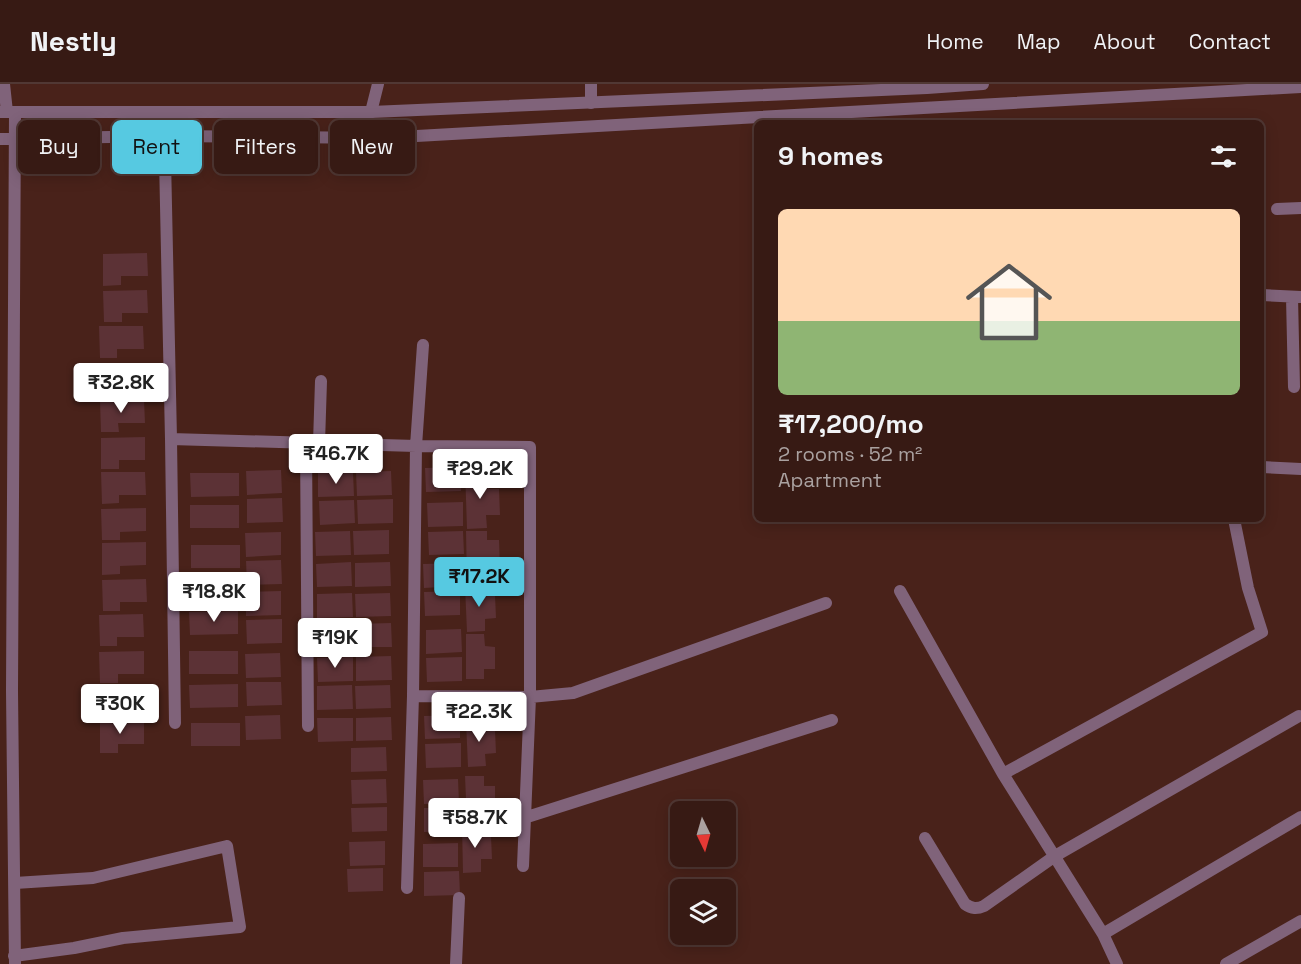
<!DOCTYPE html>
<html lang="en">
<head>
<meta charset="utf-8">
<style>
	body { margin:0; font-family:"Space Grotesk",sans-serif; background:#3e231d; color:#f1f3f6; height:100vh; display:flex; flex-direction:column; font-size:22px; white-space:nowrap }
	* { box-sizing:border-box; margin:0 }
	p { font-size:20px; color:#aaa1a0 }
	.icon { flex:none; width:33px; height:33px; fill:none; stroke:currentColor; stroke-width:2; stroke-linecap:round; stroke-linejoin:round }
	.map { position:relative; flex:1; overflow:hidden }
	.drawer { position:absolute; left:754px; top:36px; width:510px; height:402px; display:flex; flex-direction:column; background:#371a14; border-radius:9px; box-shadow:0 3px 15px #0003,0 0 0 2px #513834 }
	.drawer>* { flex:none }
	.banner { position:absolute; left:18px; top:36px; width:570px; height:54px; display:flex; gap:12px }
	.needle { width:39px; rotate:175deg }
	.tools { position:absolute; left:670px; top:717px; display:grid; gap:12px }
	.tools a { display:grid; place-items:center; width:66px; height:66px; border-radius:9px; background:#371a14; box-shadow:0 3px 15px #0003,0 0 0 2px #513834; font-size:30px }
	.price { position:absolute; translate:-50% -51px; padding:0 14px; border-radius:6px; background:#fff; color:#222; font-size:20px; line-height:39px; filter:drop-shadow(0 2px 3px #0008) }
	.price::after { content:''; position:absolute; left:50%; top:36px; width:18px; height:14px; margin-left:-9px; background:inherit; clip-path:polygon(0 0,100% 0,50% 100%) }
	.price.selected { background:#56c9e1; color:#111 }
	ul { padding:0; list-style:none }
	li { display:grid; align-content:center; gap:12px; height:318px; padding:0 24px }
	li+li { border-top:2px solid #513834 }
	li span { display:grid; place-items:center; height:186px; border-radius:9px; color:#555 }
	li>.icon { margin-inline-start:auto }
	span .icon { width:108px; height:108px; fill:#fffc; stroke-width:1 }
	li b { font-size:26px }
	h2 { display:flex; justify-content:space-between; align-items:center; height:72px; padding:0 24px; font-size:26px }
	.tag { padding:0 21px; border-radius:9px; background:#371a14; box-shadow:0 3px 15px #0003,0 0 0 2px #513834; font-size:21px; line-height:54px }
	.tag.selected { background:#56c9e1; color:#111 }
	header { display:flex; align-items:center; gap:36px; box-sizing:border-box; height:84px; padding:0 30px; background:#371a14; border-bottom:2px solid #513834 }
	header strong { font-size:28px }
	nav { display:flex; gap:33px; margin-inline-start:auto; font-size:21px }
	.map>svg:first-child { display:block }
	.building { fill:#5c3236 }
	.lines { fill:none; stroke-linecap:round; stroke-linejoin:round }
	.service { stroke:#80637a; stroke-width:12 }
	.minor { stroke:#80637a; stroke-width:12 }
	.tertiary { stroke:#80637a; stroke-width:12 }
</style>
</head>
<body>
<header>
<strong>Nestly</strong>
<nav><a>Home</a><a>Map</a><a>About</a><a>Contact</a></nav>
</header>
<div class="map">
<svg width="1301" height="880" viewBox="0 0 1301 880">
	<rect width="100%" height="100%" fill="#49221a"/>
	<path class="building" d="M147,169L148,192H121V201L103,202V170Z
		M147,206L148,229H122V238H104L103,207Z
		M99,242H143L144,265H117V274H100Z
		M99,279H144V301L118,302V311H100Z
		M144,316L145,339H118L119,348H101L100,317Z
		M145,353V376H119V385H101V354Z
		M460,383L461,407L426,408L425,384Z
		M480,384V395H489V405H499L500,431H486L487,444L467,445L465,385Z
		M281,386L282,409L247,411L246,387Z
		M391,387L392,411L357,412L356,388Z
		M101,388H145L146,411H119V419L102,420Z
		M353,388L354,412L318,413V389Z
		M190,389H239V412L191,413Z
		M282,414L283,438L247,439V415Z
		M393,415V439L358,440L357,416Z
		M354,416L355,439L320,441L319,417Z
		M463,418V442L428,443L427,419Z
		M190,421H239V444H190Z
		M146,424V447L120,448V456H102L101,425Z
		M389,446V470L354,471L353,447Z
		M350,447L351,471L316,472L315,448Z
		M463,447L464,470L429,471L428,448Z
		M466,447H487V456H499L500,483H483L484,498L467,499Z
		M281,448V471L246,473L245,449Z
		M146,458V481L120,482V490L102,491V459Z
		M191,461H240V484H191Z
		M281,476L282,500L247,501L246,477Z
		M351,478L352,502L317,503L316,480Z
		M390,478L391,502L355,503V479Z
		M458,479L459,502L424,504L423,480Z
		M239,493V516L190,517V494Z
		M146,495L147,518H120V527H103L102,496Z
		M484,501V511H495L496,534L485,535V547L467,548L465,502Z
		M281,507V531L246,532V508Z
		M460,507V531L425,532L424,508Z
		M352,509L353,533L317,534V510Z
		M390,509L391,532L356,533L355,510Z
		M238,527V550L190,551L189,528Z
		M143,530L144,553H117V562H100L99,531Z
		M282,535V559L247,560L246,536Z
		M391,539L392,563H357L356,540Z
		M318,540H353L354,563L319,564Z
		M461,545L462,568L426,570V546Z
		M466,550H484L485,562L495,563V585H484V595H466Z
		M144,567V590H118V599H100L99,568Z
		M189,567H238V590H189Z
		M280,569L281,593L246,594L245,570Z
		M391,572L392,596L356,597V573Z
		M353,573V597L318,598L317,574Z
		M462,573V597L427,598L426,574Z
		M246,598H281L282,621L247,622Z
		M238,600V623L190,624L189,601Z
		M99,601H144V623H117L118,632L100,633Z
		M352,601L353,625L317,626V602Z
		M390,601L391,624L356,625L355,602Z
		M280,631L281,655L246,656L245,632Z
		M460,631V654L425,655L424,632Z
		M391,633L392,656L356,657V634Z
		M317,634H353V657L318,658Z
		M484,636L485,647L495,646L496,669L485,670L486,682L468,683L466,637Z
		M144,637V660H118V669H100V638Z
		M191,639H240V662H191Z
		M461,659V683L426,684L425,660Z
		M386,663L387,687L351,688V664Z
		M465,692H484V702H495V725L485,726V738H467Z
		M386,695L387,719L352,720L351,696Z
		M458,695L459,719L424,720L423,696Z
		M387,723V747L352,748L351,724Z
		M424,724H459L460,747L424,748Z
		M462,742H480V752H491L492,775H481V788L463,789Z
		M385,757V781L350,782L349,758Z
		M458,759V783H423V760Z
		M383,784V807L348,808L347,785Z
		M459,787L460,811L424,812V788Z"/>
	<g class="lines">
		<path class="service" d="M591,0V19"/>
		<path class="minor" d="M4,0L7,28
			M164,28L171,355L416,362L413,612L407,804
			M371,28L378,0
			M1277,125L1301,124
			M1262,211L1301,213
			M1292,213L1294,303
			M423,261L416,362L530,363V613L523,782
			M171,355L175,639
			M306,358L308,642
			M319,359L321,297
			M1262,383L1301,385
			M900,507L1003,690L1103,850L1117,880
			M413,612L530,613L573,609L826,519
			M1003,690L1262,548L1248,504L1234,435
			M524,734L832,636
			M925,754L965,820C972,825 977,825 984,822L1055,772L1299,632
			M1103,850L1301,733
			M14,872L74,864L123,854L240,843L227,762L93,794L15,799
			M456,880L459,814
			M1226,880L1301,837"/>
		<path class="tertiary" d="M0,28H371L927,4L983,0
			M0,55L165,52L381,54L1301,3
			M15,880L12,607L15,28"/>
	</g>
</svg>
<div class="tools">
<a><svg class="needle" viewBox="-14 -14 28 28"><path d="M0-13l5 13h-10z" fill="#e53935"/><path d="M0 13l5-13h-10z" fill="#aaa1a0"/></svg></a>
<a><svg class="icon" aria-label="layers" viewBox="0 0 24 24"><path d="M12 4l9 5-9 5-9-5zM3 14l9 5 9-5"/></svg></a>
</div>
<b class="price" style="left:121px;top:330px">₹32.8K</b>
<b class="price" style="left:336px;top:401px">₹46.7K</b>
<b class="price" style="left:480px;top:416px">₹29.2K</b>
<b class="price selected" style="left:479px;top:524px">₹17.2K</b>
<b class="price" style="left:214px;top:539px">₹18.8K</b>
<b class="price" style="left:335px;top:585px">₹19K</b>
<b class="price" style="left:120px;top:651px">₹30K</b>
<b class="price" style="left:479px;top:659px">₹22.3K</b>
<b class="price" style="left:475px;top:765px">₹58.7K</b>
<div class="banner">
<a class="tag">Buy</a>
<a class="tag selected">Rent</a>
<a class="tag">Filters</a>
<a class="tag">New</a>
</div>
<section class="drawer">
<h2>9 homes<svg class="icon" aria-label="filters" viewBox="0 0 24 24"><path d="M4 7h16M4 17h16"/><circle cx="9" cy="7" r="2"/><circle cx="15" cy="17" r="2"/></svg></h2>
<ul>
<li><span style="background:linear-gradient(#ffd9b3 60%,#8fb573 0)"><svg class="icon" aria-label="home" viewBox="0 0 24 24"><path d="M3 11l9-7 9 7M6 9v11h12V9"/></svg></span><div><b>₹17,200/mo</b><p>2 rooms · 52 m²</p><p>Apartment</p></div></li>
</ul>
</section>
</div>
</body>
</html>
